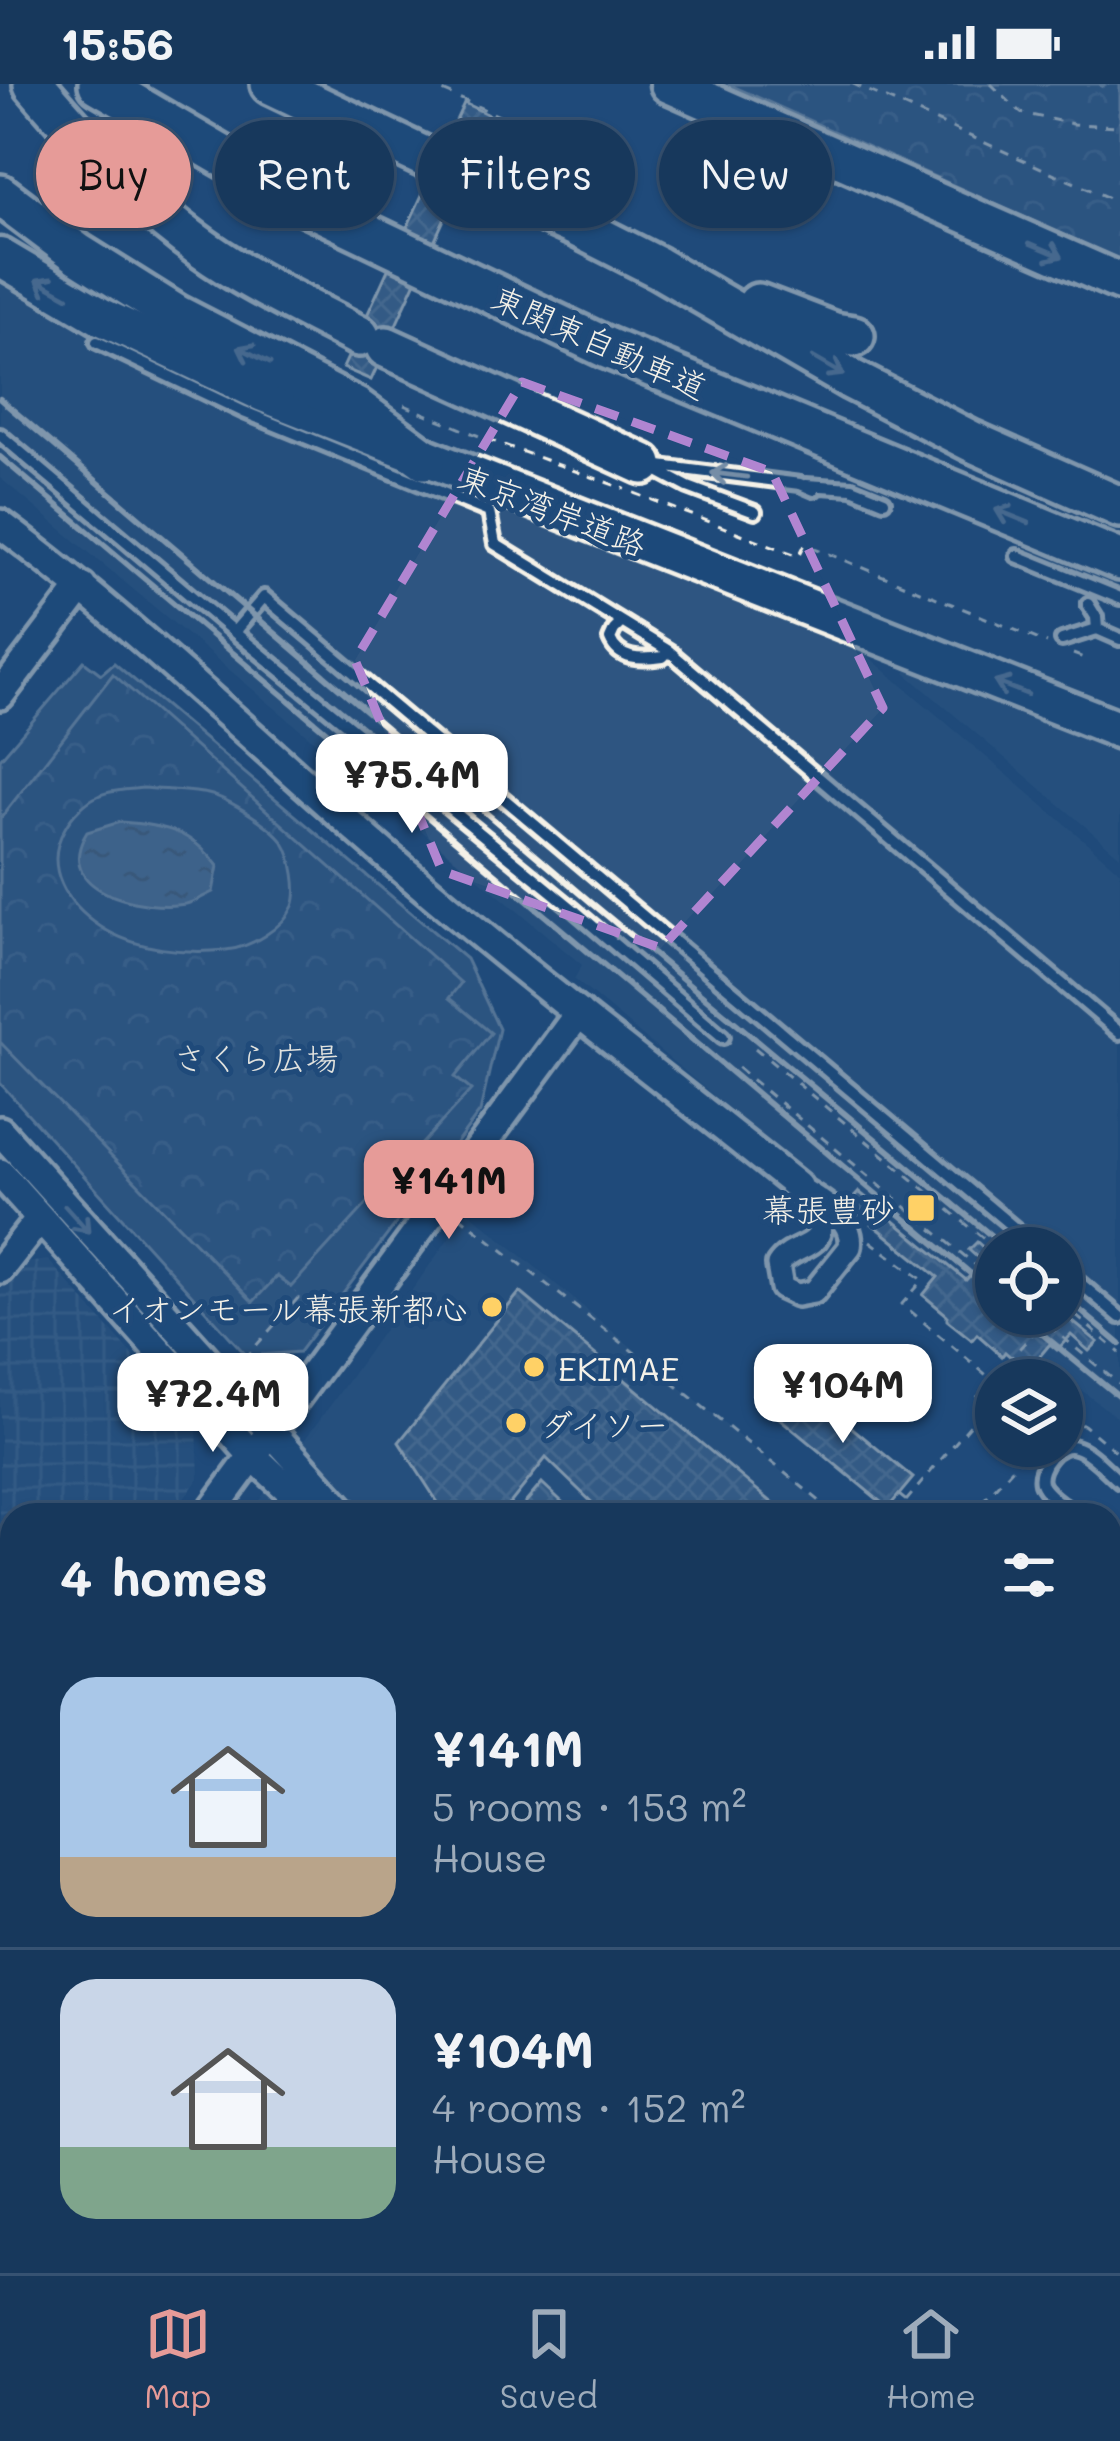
<!DOCTYPE html>
<html lang="en">
<head>
<meta charset="utf-8">
<style>
	body { margin:0; font-family:Mali,"Klee One",sans-serif; background:#203f62; color:#f1f3f6; height:100vh; display:flex; flex-direction:column; font-size:45px; white-space:nowrap }
	* { box-sizing:border-box; margin:0 }
	p { font-size:39px; color:#9eacbb }
	.icon { flex:none; width:66px; height:66px; fill:none; stroke:currentColor; stroke-width:2; stroke-linecap:round; stroke-linejoin:round }
	.map { position:relative; flex:1; overflow:hidden }
	.drawer { position:absolute; left:0px; top:1419px; width:1122px; height:771px; display:flex; flex-direction:column; background:#17385c; border-radius:36px 36px 0 0; box-shadow:0 3px 9px #0004,0 0 0 3px #365272 }
	.drawer>* { flex:none }
	.top-card { position:absolute; left:36px; top:36px; width:1050px; height:108px; display:flex; gap:24px }
	.buttons { position:absolute; left:975px; top:1143px; display:grid; gap:24px }
	.buttons a { display:grid; place-items:center; width:108px; height:108px; border-radius:50%; background:#17385c; box-shadow:0 3px 9px #0004,0 0 0 3px #365272; font-size:60px }
	.price { position:absolute; translate:-50% -102px; padding:0 27px; border-radius:24px; background:#fff; color:#222; font-size:39px; line-height:78px; filter:drop-shadow(0 3px 6px #0008) }
	.price::after { content:''; position:absolute; left:50%; top:72px; width:36px; height:27px; margin-left:-18px; background:inherit; clip-path:polygon(0 0,100% 0,50% 100%) }
	.price.current { background:#e69b98; color:#111 }
	ul { padding:0; list-style:none }
	li { display:flex; align-items:center; gap:36px; height:300px; padding:0 60px }
	li+li { border-top:3px solid #365272 }
	li span { display:grid; place-items:center; flex:none; width:336px; height:240px; border-radius:36px; color:#555 }
	li>.icon { margin-inline-start:auto }
	span .icon { width:144px; height:144px; fill:#fffc; stroke-width:1 }
	li b { font-size:51px }
	h2 { display:flex; justify-content:space-between; align-items:center; height:144px; padding:0 60px; font-size:51px }
	.pill { padding:0 42px; border-radius:54px; background:#17385c; box-shadow:0 3px 9px #0004,0 0 0 3px #365272; font-size:42px; line-height:108px }
	.pill.current { background:#e69b98; color:#111 }
	.status { display:flex; justify-content:space-between; align-items:center; height:84px; padding:0 60px; background:#17385c; direction:ltr }
	.status svg { height:33px; fill:currentColor }
	.tab-bar { display:flex; justify-content:space-around; align-items:center; height:168px; border-top:3px solid #365272; background:#17385c; font-size:33px; color:#9eacbb }
	.tab-bar a { display:grid; justify-items:center; gap:6px }
	.tab-bar .current { color:#e69b98 }
	.map>svg:first-child { display:block }
	.built { fill:#2d5581; fill-rule:evenodd }
	.industrial { fill:url(#industrial-grid) }
	.green { fill:#3a5f88; stroke:#97a8b8; stroke-width:3 }
	.forest { fill:url(#forest-crowns); stroke:#97a8b8; stroke-width:3; fill-rule:evenodd }
	.water { fill:url(#water-ripples); stroke:#9cacbb; stroke-width:3 }
	.lines { fill:none; stroke-linecap:round; stroke-linejoin:round }
	.stream { stroke:#9cacbb; stroke-width:6 }
	.building { fill:url(#building-cross-hatch); stroke:#f4f1e8; stroke-width:3 }
	.service-casing { stroke:#f4f1e8; stroke-width:20 }
	.minor-casing { stroke:#f4f1e8; stroke-width:30 }
	.tertiary-casing { stroke:#f4f1e8; stroke-width:36 }
	.trunk-casing { stroke:#f4f1e8; stroke-width:45 }
	.motorway-casing { stroke:#f4f1e8; stroke-width:48 }
	.path { stroke:#f4f1e8; stroke-width:3; stroke-dasharray:9 9; stroke-linecap:butt }
	.service { stroke:#1f4a7a; stroke-width:10 }
	.minor { stroke:#1f4a7a; stroke-width:21 }
	.tertiary { stroke:#1f4a7a; stroke-width:27 }
	.trunk { stroke:#1f4a7a; stroke-width:36 }
	.motorway { stroke:#1f4a7a; stroke-width:39 }
	.rail { stroke:#f4f1e8; stroke-width:6 }
	.path-bridge { stroke:#f4f1e8; stroke-width:3; stroke-dasharray:9 9; stroke-linecap:butt }
	.oneway { stroke:#748da6 }
	.marked { fill:none; stroke:#b185d1; stroke-width:9; stroke-dasharray:24 15; stroke-linejoin:round }
	.poi-dot { fill:#ffd166; stroke:#1f4a7a; stroke-width:4.5 }
	.labels { text-anchor:middle; dominant-baseline:central; stroke-width:10; stroke-linejoin:round; paint-order:stroke }
	.street-label { font-size:33px; fill:#f4f1e8; stroke:#1f4a7a }
	.park-label { font-size:33px; fill:#e1e2de; stroke:#1f4a7a }
	.poi-label { font-size:33px; fill:#f4f1e8; stroke:#1f4a7a; text-anchor:end }
</style>
</head>
<body>
<div class="status"><b>15:56</b><svg viewBox="0 0 49 12"><path d="M0 12V9h3v3zM5 12V6h3v6zM10 12V3h3v9zM15 12V0h3v12zM26 1h20v11H26zM47 4h2v5h-2z"/></svg></div>
<div class="map">
<svg width="1120" height="2189" viewBox="0 0 1120 2189">
	<defs>
		<pattern id="industrial-grid" width="8" height="8" patternUnits="userSpaceOnUse" patternTransform="scale(3)"><rect width="8" height="8" fill="#2d5581"/><path d="M0 4h8M4 0v8" fill="none" stroke="#4c6e93"/></pattern>
		<pattern id="forest-crowns" width="20" height="18" patternUnits="userSpaceOnUse" patternTransform="scale(3)"><rect width="20" height="18" fill="#3a5f88"/><path d="M2 6a3 3 0 1 1 6 0M12 15a3 3 0 1 1 6 0" fill="none" stroke="#577699"/></pattern>
		<pattern id="water-ripples" width="26" height="14" patternUnits="userSpaceOnUse" patternTransform="scale(3)"><rect width="26" height="14" fill="#627e9d"/><path d="M2 4q2-2 4 0t4 0M15 11q2-2 4 0t4 0" fill="none" stroke="#58687a"/></pattern>
		<pattern id="building-cross-hatch" width="8" height="8" patternUnits="userSpaceOnUse" patternTransform="scale(3)"><rect width="8" height="8" fill="#4d6e92"/><path d="M0 0l8 8M0 8l8-8" fill="none" stroke="#708aa6"/></pattern>
	</defs>
	<rect width="100%" height="100%" fill="#1f4a7a"/>
	<filter id="ink" filterUnits="userSpaceOnUse"><feTurbulence type="fractalNoise" baseFrequency=".00833" numOctaves="2"/><feDisplacementMap in="SourceGraphic" scale="24" xChannelSelector="R" yChannelSelector="G"/><feConvolveMatrix kernelMatrix="1 2 1 2 8 2 1 2 1" color-interpolation-filters="sRGB"/></filter>
	<g filter="url(#ink)">
		<path class="built" d="M0,197L102,255L489,422L862,567L1120,787V1336L870,1142L574,895L582,881L0,394ZM996,1164H1062V1230H996Z
			M908,585L1120,670V772L905,589Z
			M468,1127L834,1431H248L332,1319Z"/>
		<path class="industrial" d="M48,1176L197,1343L199,1394L172,1431H12V1652L0,1668V1204L18,1180Z"/>
		<path class="green" d="M84,577L101,590L114,579L466,875L499,945L480,1028L299,1268L247,1272L0,999V675Z"/>
		<path class="forest" d="M728,0H1120V176Z
			M113,590L461,899L449,914L491,949L455,993L471,1006L291,1203L277,1192L253,1218L0,958V735ZM143,704C164,706 187,706 208,710C228,714 272,742 284,759C293,773 299,807 293,822C283,844 250,864 226,866C186,870 136,866 101,843C67,821 42,783 65,744C72,731 85,718 98,712C110,706 129,706 143,704Z"/>
		<path class="water" d="M120,738C164,741 190,746 218,782L213,808C204,812 195,818 186,820C143,827 50,808 87,748Z"/>
		<g class="lines">
			<path class="stream" d="M1102,1L1103,0"/>
		</g>
		<path class="building" d="M464,19L491,32L371,296L343,284Z
			M859,1108L966,1196L980,1181V1176L969,1166L977,1158L996,1175V1230L1062,1229L1098,1258L1089,1267L1071,1251L1057,1266L1050,1260L1024,1291L1020,1288L1023,1284L1005,1268L1002,1272L977,1250L972,1256L947,1236V1231L923,1211L938,1193L848,1120Z
			M520,1208L787,1431H605L546,1374L501,1431H446L399,1358Z
			M798,1299L913,1394L888,1424L773,1329Z
			M542,1399L576,1431H515Z
			M1120,1927V2189H1109L1097,2178H1110V1938Z
			M21,2178H53L66,2189H12Z
			M170,2178H215L208,2187L211,2189H170L176,2183Z
			M500,2178H509L522,2189H490Z"/>
		<g class="lines">
			<defs>
				<path id="service" d="M97,258L244,328L489,428L495,460L622,538L614,546L610,555C619,577 641,576 663,573L669,567L622,538
					M0,351L234,548L264,513L1038,1164
					M652,381L800,400L814,406
					M654,385L688,403L755,428
					M806,401L852,404L884,417
					M1017,472L1120,514
					M1088,520L1096,533L1097,545L1120,555
					M234,548L573,825L723,953
					M1062,556L1097,545
					M669,567L1120,949
					M1062,1184L1120,1233
					M1076,1431C1066,1423 1045,1411 1041,1399C1037,1383 1058,1357 1075,1363C1090,1367 1107,1387 1120,1398
					M1110,1454L1120,1455
					M1110,1509L1120,1517
					M1110,1610L1120,1611
					M0,2166L12,2151
					M452,2178L466,2189
					M272,2189L281,2178
					M912,2189H917"/>
				<path id="minor" d="M797,1102C819,1116 855,1134 850,1163L814,1208L797,1211L782,1204L778,1181C791,1160 828,1165 818,1135C814,1124 803,1113 797,1102Z"/>
				<path id="tertiary" d="M0,440C136,541 258,661 386,771C519,886 660,992 797,1102
					M0,611L82,503
					M0,1047L346,1431
					M0,1089L252,1371L287,1404L310,1431
					M0,1185L40,1134
					M209,1431L579,929
					M0,1717L12,1701
					M1110,1737L1120,1725
					M1110,1804L1120,1791
					M562,2178L575,2189
					M978,2178L988,2189
					M1011,2178L1021,2189
					M743,2189L753,2178
					M797,2189L806,2178"/>
				<path id="trunk" d="M669,0L1120,198
					M0,173L100,232L263,309L1120,646"/>
				<path id="motorway" d="M34,0C91,67 153,135 229,182C270,208 316,229 359,252
					M99,0L307,121L607,264L1120,476
					M271,0L437,79
					M464,92L578,143L657,183L852,296L971,357L1120,423
					M0,111L77,169L176,231L356,324L425,375
					M758,220L834,249L854,252
					M386,263L643,380"/>
			</defs>
			<use href="#service" class="service-casing"/>
			<use href="#minor" class="minor-casing"/>
			<use href="#tertiary" class="tertiary-casing"/>
			<use href="#trunk" class="trunk-casing"/>
			<use href="#motorway" class="motorway-casing"/>
			<path class="path" d="M427,0L515,39
				M853,0L1120,119
				M991,0L1021,29L1073,40L1120,42
				M404,321L479,352L625,405
				M634,409L799,472L805,460L1047,559
				M1073,570L1084,574
				M755,964L996,1165
				M738,984L996,1198
				M459,1132L662,1290L837,1431
				M870,1157L923,1196L902,1220L990,1294
				M1062,1220L1120,1269
				M249,1276L248,1271L298,1214L293,1210L295,1208
				M1009,1281L1025,1296
				M1062,1340L1084,1341L1120,1371
				M899,1411L924,1431
				M906,1417L983,1326L977,1311L1051,1230
				M970,1431L1033,1362
				M0,1757L12,1755
				M942,2178L952,2189
				M1045,2178L1055,2189
				M846,2189L855,2178"/>
			<use href="#service" class="service"/>
			<use href="#minor" class="minor"/>
			<use href="#tertiary" class="tertiary"/>
			<use href="#trunk" class="trunk"/>
			<use href="#motorway" class="motorway"/>
			<path class="rail" d="M0,315L593,820L1006,1164
				M0,373L996,1211
				M1062,1211L1120,1260
				M1018,1230L1120,1314"/>
			<path class="path-bridge" d="M1035,1230L1120,1301"/>
		</g>
		<defs><path id="oneway-shaft" d="M-6 0H5M1.5-3L5.5 0L1.5 3" fill="none" stroke-width="1.6" stroke-linecap="round" stroke-linejoin="round" transform="scale(3)"/></defs>
		<g class="oneway">
			<use href="#oneway-shaft" transform="translate(1046 166) rotate(23)"/>
			<use href="#oneway-shaft" transform="translate(52 204) rotate(-151)"/>
			<use href="#oneway-shaft" transform="translate(254 271) rotate(-153)"/>
			<use href="#oneway-shaft" transform="translate(828 282) rotate(30)"/>
			<use href="#oneway-shaft" transform="translate(729 391) rotate(-173)"/>
			<use href="#oneway-shaft" transform="translate(1012 432) rotate(-158)"/>
			<use href="#oneway-shaft" transform="translate(1011 604) rotate(-159)"/>
			<use href="#oneway-shaft" transform="translate(77 1135) rotate(48)"/>
		</g>
	</g>
	<path d="M0 0H1120V2189H0ZM522,298L772,388L883,624L661,864L442,787L355,576Z" fill="#1f4a7a" fill-opacity=".55" fill-rule="evenodd"/>
	<path class="marked" d="M522,298L772,388L883,624L661,864L442,787L355,576Z"/>
	<g class="poi-dot">
		<rect x="906" y="1109" width="30" height="30" rx="6"/>
		<circle cx="492" cy="1223" r="12"/>
		<circle cx="534" cy="1283" r="12"/>
		<circle cx="516" cy="1339" r="12"/>
	</g>
	<g class="labels">
		<g class="street-label">
			<text transform="translate(600 257) rotate(24)">東関東自動車道</text>
			<text transform="translate(553 425) rotate(21)">東京湾岸道路</text>
		</g>
		<g class="park-label">
			<text x="256" y="972">さくら広場</text>
		</g>
		<g class="poi-label">
			<text x="894" y="1124">幕張豊砂</text>
			<text x="468" y="1223">イオンモール幕張新都心</text>
			<text x="558" y="1283" text-anchor="start">EKIMAE</text>
			<text x="540" y="1339" text-anchor="start">ダイソー</text>
		</g>
	</g>
</svg>
<div class="buttons">
<a><svg class="icon" aria-label="locate" viewBox="0 0 24 24"><circle cx="12" cy="12" r="6"/><path d="M12 2v4M12 18v4M2 12h4M18 12h4"/></svg></a>
<a><svg class="icon" aria-label="layers" viewBox="0 0 24 24"><path d="M12 4l9 5-9 5-9-5zM3 14l9 5 9-5"/></svg></a>
</div>
<b class="price" style="left:412px;top:752px">¥75.4M</b>
<b class="price current" style="left:449px;top:1158px">¥141M</b>
<b class="price" style="left:843px;top:1362px">¥104M</b>
<b class="price" style="left:213px;top:1371px">¥72.4M</b>
<div class="top-card">
<a class="pill current">Buy</a>
<a class="pill">Rent</a>
<a class="pill">Filters</a>
<a class="pill">New</a>
</div>
<section class="drawer">
<h2>4 homes<svg class="icon" aria-label="filters" viewBox="0 0 24 24"><path d="M4 7h16M4 17h16"/><circle cx="9" cy="7" r="2"/><circle cx="15" cy="17" r="2"/></svg></h2>
<ul>
<li><span style="background:linear-gradient(#a9c7e8 75%,#b9a48a 0)"><svg class="icon" aria-label="home" viewBox="0 0 24 24"><path d="M3 11l9-7 9 7M6 9v11h12V9"/></svg></span><div><b>¥141M</b><p>5 rooms · 153 m²</p><p>House</p></div></li>
<li><span style="background:linear-gradient(#c9d6e8 70%,#7fa58c 0)"><svg class="icon" aria-label="home" viewBox="0 0 24 24"><path d="M3 11l9-7 9 7M6 9v11h12V9"/></svg></span><div><b>¥104M</b><p>4 rooms · 152 m²</p><p>House</p></div></li>
</ul>
</section>
</div>
<nav class="tab-bar">
<a class="current"><svg class="icon" aria-label="map" viewBox="0 0 24 24"><path d="M3 6l6-2 6 2 6-2v14l-6 2-6-2-6 2zM9 4v14M15 6v14"/></svg>Map</a>
<a><svg class="icon" aria-label="saved" viewBox="0 0 24 24"><path d="M7 4h10v16l-5-4-5 4z"/></svg>Saved</a>
<a><svg class="icon" aria-label="home" viewBox="0 0 24 24"><path d="M3 11l9-7 9 7M6 9v11h12V9"/></svg>Home</a>
</nav>
</body>
</html>
